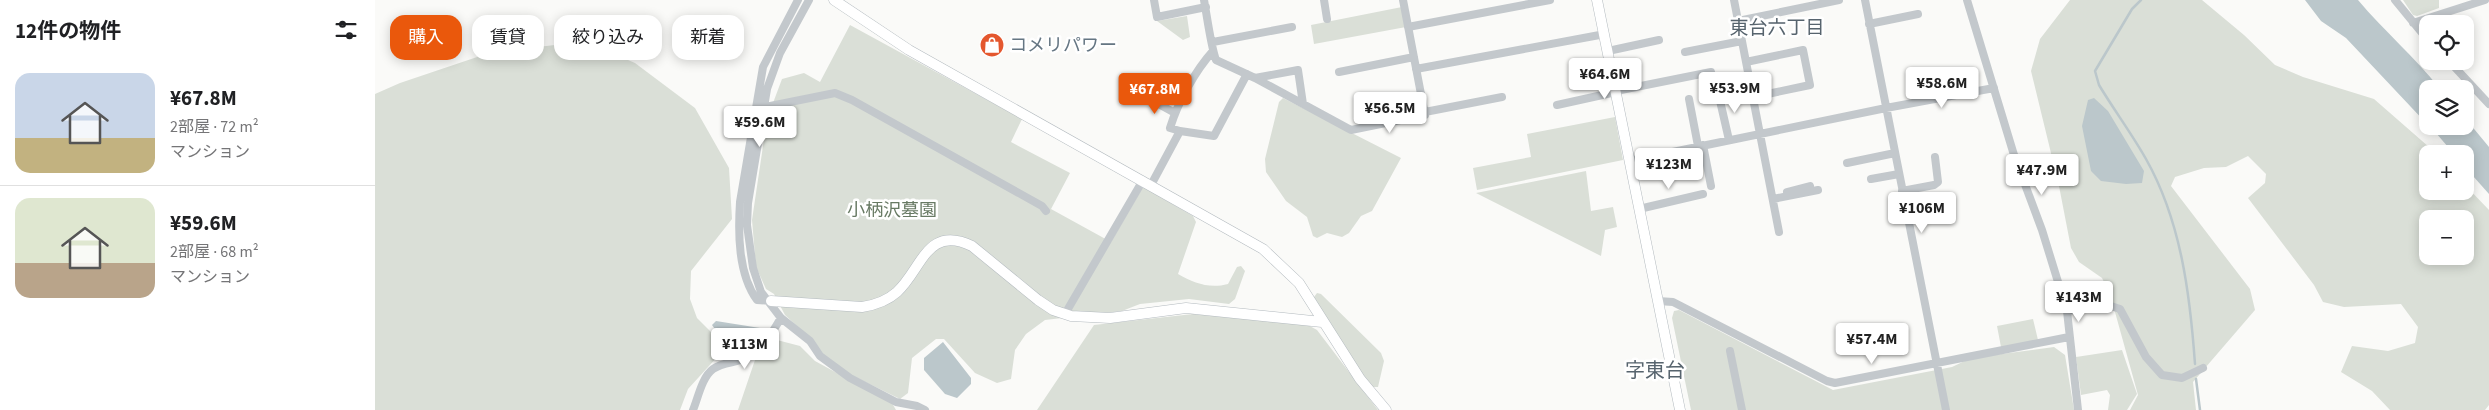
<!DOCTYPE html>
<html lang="ja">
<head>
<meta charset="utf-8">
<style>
	body { margin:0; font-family:"Source Sans 3","Noto Sans JP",sans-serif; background:#f6f6f6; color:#202124; height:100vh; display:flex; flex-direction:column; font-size:19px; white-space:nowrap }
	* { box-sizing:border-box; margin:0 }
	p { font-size:16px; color:#757577 }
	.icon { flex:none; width:28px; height:28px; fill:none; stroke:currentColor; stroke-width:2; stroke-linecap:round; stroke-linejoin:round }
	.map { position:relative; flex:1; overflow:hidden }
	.panel { display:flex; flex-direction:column; background:#fff; width:375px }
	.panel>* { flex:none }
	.guide { position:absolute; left:15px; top:15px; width:475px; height:45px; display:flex; gap:10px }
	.controls { position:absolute; left:2044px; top:15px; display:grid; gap:10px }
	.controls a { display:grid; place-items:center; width:55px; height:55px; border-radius:10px; background:#fff; box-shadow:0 2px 12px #0003; font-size:25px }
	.price { position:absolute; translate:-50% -42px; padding:0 11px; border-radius:5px; background:#fff; color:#222; font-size:16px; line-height:32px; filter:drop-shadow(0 1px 2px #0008) }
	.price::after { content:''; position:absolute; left:50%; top:30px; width:15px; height:11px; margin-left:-8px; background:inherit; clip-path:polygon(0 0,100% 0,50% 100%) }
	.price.on { background:#ea580c; color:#fff }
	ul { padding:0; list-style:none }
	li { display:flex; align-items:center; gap:15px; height:125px; padding:0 15px }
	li+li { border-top:1px solid #e0e0e0 }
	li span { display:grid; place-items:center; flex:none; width:140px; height:100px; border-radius:15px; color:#555 }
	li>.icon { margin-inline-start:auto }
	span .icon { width:60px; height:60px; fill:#fffc; stroke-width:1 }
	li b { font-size:21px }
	h2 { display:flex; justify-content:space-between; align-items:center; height:60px; padding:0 15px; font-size:21px }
	.chip { padding:0 18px; border-radius:15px; background:#fff; box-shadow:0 2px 12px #0003; font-size:18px; line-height:45px }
	.chip.on { background:#ea580c; color:#fff }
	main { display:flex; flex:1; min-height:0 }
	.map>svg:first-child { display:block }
	.green { fill:#dadfd7; fill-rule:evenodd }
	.water { fill:#bbc7cb }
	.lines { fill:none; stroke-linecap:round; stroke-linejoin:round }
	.stream { stroke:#bbc7cb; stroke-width:2.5 }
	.secondary-casing { stroke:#b3babf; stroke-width:11 }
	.street { stroke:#c3c8cc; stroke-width:8 }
	.secondary { stroke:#fff; stroke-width:10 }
	.labels { text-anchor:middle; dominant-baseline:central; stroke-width:5; stroke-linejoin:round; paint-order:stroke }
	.poi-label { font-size:18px; fill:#657683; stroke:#fff; text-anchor:start }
	.park-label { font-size:18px; fill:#687a64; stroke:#fff }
	.neighbourhood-label { font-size:19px; fill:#57646e; stroke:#fff }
	.quarter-label { font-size:20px; fill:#57646e; stroke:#fff }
</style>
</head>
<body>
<main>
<section class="panel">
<h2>12件の物件<svg class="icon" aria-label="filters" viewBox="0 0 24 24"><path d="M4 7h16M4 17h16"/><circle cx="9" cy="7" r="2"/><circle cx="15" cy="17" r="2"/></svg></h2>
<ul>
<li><span style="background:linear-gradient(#c9d6e8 65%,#c2b280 0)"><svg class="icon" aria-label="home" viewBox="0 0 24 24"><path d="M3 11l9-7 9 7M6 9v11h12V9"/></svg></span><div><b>¥67.8M</b><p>2部屋 · 72 m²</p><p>マンション</p></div></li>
<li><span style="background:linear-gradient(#dfe7d0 65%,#b9a48a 0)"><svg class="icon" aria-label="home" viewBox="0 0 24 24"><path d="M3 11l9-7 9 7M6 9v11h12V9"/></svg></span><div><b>¥59.6M</b><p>2部屋 · 68 m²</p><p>マンション</p></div></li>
</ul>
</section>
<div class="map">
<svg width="2114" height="410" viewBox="0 0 2114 410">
	<rect width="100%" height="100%" fill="#fafaf8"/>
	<path class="green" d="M1695,0H1827L1869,35L1900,65L1928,77L1999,99L2054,147L2060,154H2052V191H2090V185L2114,210V405L2110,410H2015L1997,391L1966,372L1977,346L2013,351L2040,343L2043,327L2026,304L1969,307L1948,302L1939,285L1873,198L1890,183L1891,174L1873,156L1851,167L1829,168L1800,177L1796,186L1875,289L1880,310L1818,382L1821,410H1755L1763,395L1735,294L1727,278L1704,262L1696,248L1684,186L1656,71L1665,39ZM2052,219H2090V256H2052Z
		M2028,0H2064V8L2042,16L2038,15Z
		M1027,7L1031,27L939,44L936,25Z
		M812,16L815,37L808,40L782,21Z
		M475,25L647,119L636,142L695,173L676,209L736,242L768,187L818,216L821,222L803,274C819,283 834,289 853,284L862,267L866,266L870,271L860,299L854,304L814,299L765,304L747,311L670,320L651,334L640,350L636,379L622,383L600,373L569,339H561L537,358L533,393L525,399L446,360L437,340L410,315L399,294L391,289L381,267L377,220L392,119L407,79L429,73L445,82Z
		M198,43L223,47L260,63L320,108L354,168L357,219L316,271L315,299L322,318L343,339L344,355L313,389L305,410H0V94L25,83L117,52Z
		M908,98L1026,158L997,211L986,216L974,233L967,237L952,233L942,238L938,236L932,217L911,201L891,172L890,159L904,102Z
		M1240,117L1248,160L1102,190L1098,168L1156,157L1152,134Z
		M1211,171L1216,211L1238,207L1242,227L1230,230L1226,256L1101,193Z
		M942,293L946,294L1006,353L1009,361L1003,387H998L993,384L945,308L939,297Z
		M1304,310L1458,390L1577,367L1596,358L1679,347L1690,355L1699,410H1316L1297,318L1299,311Z
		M818,314L931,324L942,330L1003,410H662L719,325Z
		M1658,319L1663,340L1626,347L1622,326Z
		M402,340L425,346L440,361L517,403L521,410H363L380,360Z
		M1747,350L1762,394L1752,410H1733L1735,395L1732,390L1706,395L1701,357Z"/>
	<path class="water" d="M1930,0H1983C2009,31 2040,57 2065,89H2052V124L1971,38L1946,21Z
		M1719,98L1733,111L1769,171L1767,183L1751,184L1726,181L1716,171L1707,126L1713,100Z
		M2090,118L2114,147V194L2090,167V154H2079L2055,126H2090Z
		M341,321L385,328L388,334L379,345C356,344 351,345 337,325Z
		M568,342L596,378V384L582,398L570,394L549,370V358Z"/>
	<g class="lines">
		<path class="stream" d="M1766,0L1757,9L1720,71L1724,85C1739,110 1757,134 1771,159C1806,221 1815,294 1820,364
			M1821,379L1825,410"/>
		<defs>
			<path id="secondary" d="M459,0L534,50L888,249L924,283L985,379L1011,410
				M1222,0L1305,410
				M396,301L487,307C500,305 512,301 522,292C547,269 552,224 597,246L663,300L678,310L696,316L735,318L811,308L947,322"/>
		</defs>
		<use href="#secondary" class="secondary-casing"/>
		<path class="street" d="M434,0L405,53L392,89L373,203L372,225L378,268L386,292L406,318L435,341L445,356L475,378L521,402L542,406L550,410
			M779,0L782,17L831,7
			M829,0C832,16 836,47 841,60L880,78L976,130L1050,115L1028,0
			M949,0L952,19
			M1359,0L1404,232
			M1490,0L1571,410
			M1592,0L1639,155L1667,230L1692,311L1703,410
			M2020,0L2052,39
			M1363,21L1464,0
			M2038,23L2110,0
			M1494,24L1543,14
			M1033,27L1175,0
			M838,42L917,27
			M1233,51L1284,40
			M1310,52L1367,41
			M2074,61L2114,104
			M1371,62L1428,50L1435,85L1378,97
			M1041,69L1230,34
			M964,72L1039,57
			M880,78L923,70L928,104
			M1241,91L1336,72
			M1343,92L1354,140
			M769,96L800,113
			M1314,99L1323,146
			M1182,105L1241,92
			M385,108L460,93L477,100L667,206L671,211
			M1050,112L1127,97
			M805,131L839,136L872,74
			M1328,145L1336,186
			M1254,161L1511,108L1619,88
			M1472,163L1520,153
			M1496,179L1524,174
			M776,185L805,131L795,128C803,102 820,71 838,51
			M1527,191L1559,185L1563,182L1560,157
			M1412,192L1435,186
			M1398,199L1443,190
			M1264,209L1328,194
			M396,301L382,300C363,274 363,233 365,202L388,67L423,0
			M1283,301L1298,302L1452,381L1460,383L1694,337
			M1692,311L1733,305L1745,309L1771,357L1787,375L1807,378L1828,368
			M690,314L768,180
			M1355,351L1367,410
			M318,410C323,398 327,377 338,369C348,362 361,363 371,358C388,351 397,332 406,318"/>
		<use href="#secondary" class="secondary"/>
	</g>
	<defs>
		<symbol id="shop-disc" viewBox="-11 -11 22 22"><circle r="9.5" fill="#e4572e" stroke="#fff"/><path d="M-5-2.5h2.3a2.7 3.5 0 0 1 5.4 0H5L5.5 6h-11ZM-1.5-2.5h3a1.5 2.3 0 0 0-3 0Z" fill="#fff"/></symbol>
	</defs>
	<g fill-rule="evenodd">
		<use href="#shop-disc" x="603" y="31" width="28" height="28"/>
	</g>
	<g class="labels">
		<g class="poi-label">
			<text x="634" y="45">コメリパワー</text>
		</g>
		<g class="park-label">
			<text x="517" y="210">小柄沢墓園</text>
		</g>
		<g class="neighbourhood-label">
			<text x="1402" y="28">東台六丁目</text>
		</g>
		<g class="quarter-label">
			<text x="1280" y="371">字東台</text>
		</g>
	</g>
</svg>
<div class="controls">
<a><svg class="icon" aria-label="locate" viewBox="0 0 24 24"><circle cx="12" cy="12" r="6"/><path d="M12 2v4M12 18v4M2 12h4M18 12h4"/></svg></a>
<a><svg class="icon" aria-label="layers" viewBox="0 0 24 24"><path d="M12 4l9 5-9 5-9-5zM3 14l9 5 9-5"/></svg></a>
<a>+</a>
<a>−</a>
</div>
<b class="price" style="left:1230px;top:100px">¥64.6M</b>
<b class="price" style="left:1567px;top:109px">¥58.6M</b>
<b class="price" style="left:1360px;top:114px">¥53.9M</b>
<b class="price on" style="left:780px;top:115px">¥67.8M</b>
<b class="price" style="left:1015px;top:134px">¥56.5M</b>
<b class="price" style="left:385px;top:148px">¥59.6M</b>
<b class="price" style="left:1294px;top:190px">¥123M</b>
<b class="price" style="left:1667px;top:196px">¥47.9M</b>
<b class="price" style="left:1547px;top:234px">¥106M</b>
<b class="price" style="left:1704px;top:323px">¥143M</b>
<b class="price" style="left:1497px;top:365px">¥57.4M</b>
<b class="price" style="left:370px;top:370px">¥113M</b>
<div class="guide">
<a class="chip on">購入</a>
<a class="chip">賃貸</a>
<a class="chip">絞り込み</a>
<a class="chip">新着</a>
</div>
</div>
</main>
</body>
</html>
